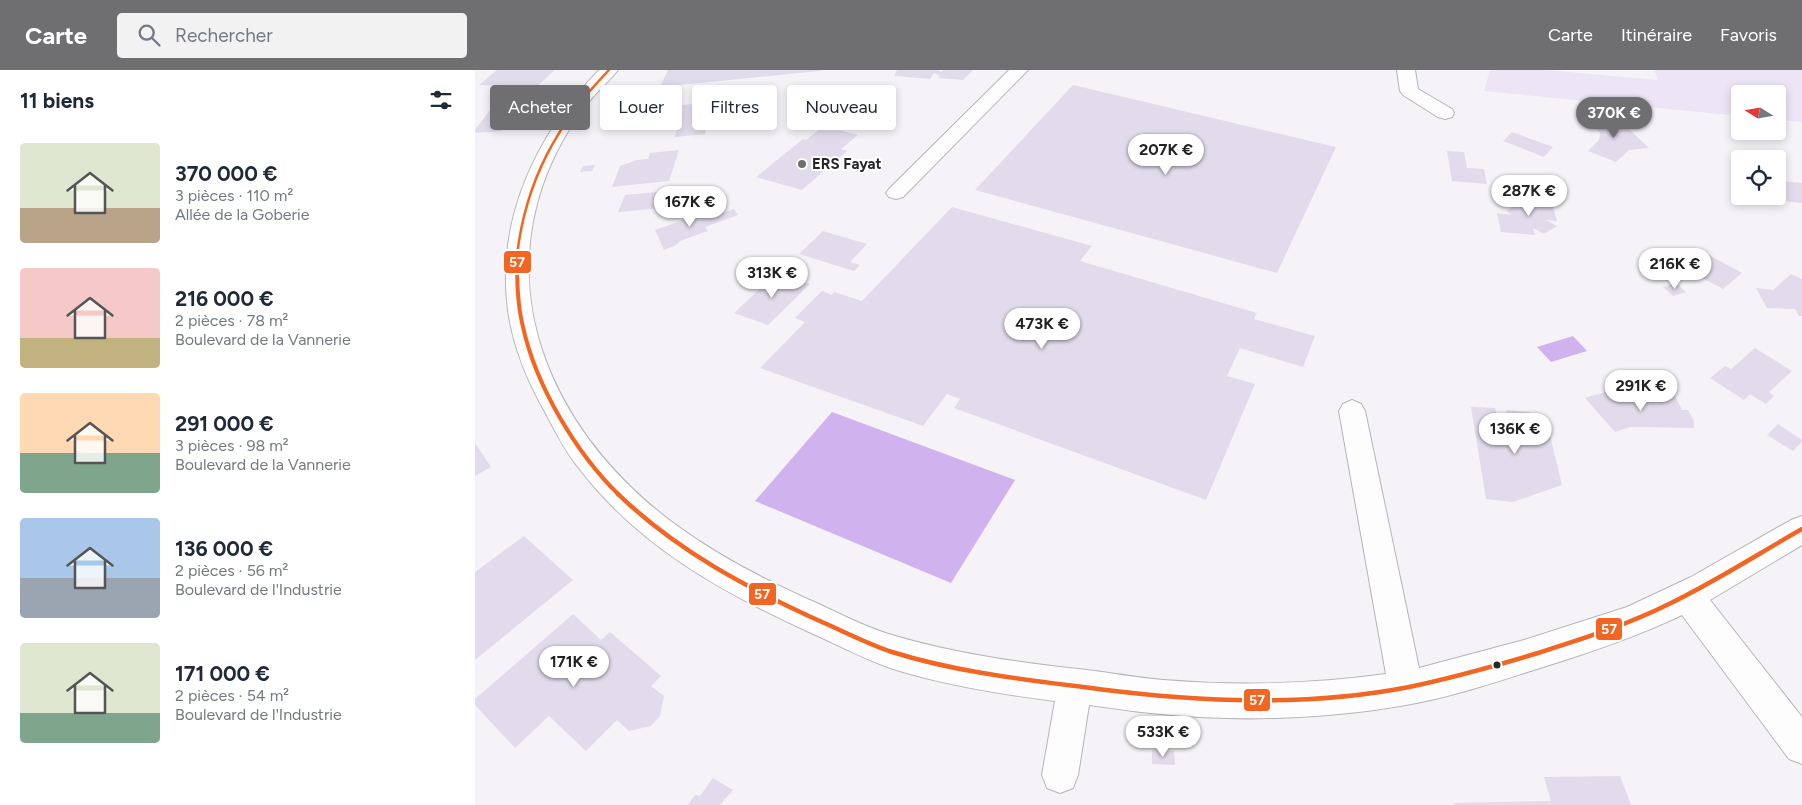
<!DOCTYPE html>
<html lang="fr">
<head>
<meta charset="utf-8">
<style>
	body { margin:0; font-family:Figtree,sans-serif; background:#f2f2f3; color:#1f2937; height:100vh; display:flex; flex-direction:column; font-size:19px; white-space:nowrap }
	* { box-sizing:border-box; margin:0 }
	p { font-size:16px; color:#747a83 }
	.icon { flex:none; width:28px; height:28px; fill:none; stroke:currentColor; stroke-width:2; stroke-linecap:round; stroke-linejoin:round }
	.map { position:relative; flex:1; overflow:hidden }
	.side { display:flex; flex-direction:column; background:#fff; width:475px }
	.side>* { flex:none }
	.banner { position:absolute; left:15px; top:15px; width:475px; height:45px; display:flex; gap:10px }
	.needle { width:32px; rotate:281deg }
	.fabs { position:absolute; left:1256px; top:15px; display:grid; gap:10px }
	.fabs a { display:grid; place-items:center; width:55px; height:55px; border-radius:5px; background:#fff; box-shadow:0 2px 8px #0003; font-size:25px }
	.price { position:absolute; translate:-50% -42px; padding:0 11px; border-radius:18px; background:#fff; color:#222; font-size:16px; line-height:32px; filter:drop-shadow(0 1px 2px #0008) }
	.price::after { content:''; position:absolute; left:50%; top:30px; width:15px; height:11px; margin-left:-8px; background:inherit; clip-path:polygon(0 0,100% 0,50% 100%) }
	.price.on { background:#6f6e71; color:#fff }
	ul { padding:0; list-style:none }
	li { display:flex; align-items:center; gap:15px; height:125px; padding:0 20px }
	li span { display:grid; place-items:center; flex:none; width:140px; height:100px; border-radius:5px; color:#555 }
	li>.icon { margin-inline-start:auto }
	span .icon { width:60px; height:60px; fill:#fffc; stroke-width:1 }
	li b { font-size:21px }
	h2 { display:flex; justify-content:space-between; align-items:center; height:60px; padding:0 20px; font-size:21px }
	.chip { padding:0 18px; border-radius:5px; background:#fff; box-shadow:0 2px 8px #0003; font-size:18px; line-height:45px }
	.chip.on { background:#6f6e71; color:#fff }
	header { display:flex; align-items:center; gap:30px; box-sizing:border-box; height:70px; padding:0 25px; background:#6f6e71; color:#fff }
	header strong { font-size:24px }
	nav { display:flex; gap:28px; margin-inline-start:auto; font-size:18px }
	.search { width:350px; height:45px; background:#f2f2f3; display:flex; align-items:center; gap:12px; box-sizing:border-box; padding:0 18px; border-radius:5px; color:#747a83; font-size:19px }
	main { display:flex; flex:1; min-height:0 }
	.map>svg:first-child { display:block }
	.green { fill:#ede5f6 }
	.water { fill:#d0b3ee }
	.building { fill:#e2dbeb }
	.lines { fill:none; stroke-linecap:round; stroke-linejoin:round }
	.minor-casing { stroke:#b5b4b7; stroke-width:2 }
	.minor { fill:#fefdfe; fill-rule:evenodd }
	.bus-1-far2-casing { stroke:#fff; stroke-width:5 }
	.bus-1-far1-casing { stroke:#fff; stroke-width:8 }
	.bus-1-casing { stroke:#fff; stroke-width:8 }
	.bus-1-far2 { stroke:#f26522; stroke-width:2.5 }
	.bus-1-far1 { stroke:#f26522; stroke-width:4 }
	.bus-1 { stroke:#f26522; stroke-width:4.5 }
	.poi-dot { fill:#6f6e71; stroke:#fff; stroke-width:2 }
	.bus-dot { fill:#272629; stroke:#fff; stroke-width:2 }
	.labels { text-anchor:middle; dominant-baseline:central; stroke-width:4; stroke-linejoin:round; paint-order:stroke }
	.far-poi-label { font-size:15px; font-weight:bold; fill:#272629; stroke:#fff; text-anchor:start }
	.line-badge { stroke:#fff; stroke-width:2 }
	.badge-label { font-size:14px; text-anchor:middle; font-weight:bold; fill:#fff }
</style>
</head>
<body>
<header>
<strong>Carte</strong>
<div class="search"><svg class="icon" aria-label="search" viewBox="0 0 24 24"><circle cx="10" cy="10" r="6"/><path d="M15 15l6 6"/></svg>Rechercher</div>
<nav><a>Carte</a><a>Itinéraire</a><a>Favoris</a></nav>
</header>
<main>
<section class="side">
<h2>11 biens<svg class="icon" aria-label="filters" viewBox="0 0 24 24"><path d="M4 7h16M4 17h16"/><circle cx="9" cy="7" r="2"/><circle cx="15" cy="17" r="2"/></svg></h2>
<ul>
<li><span style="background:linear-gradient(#dfe7d0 65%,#b9a48a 0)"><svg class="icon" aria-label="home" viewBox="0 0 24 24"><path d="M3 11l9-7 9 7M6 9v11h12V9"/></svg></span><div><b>370 000 €</b><p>3 pièces · 110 m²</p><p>Allée de la Goberie</p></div></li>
<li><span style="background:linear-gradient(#f6c9c9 70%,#c2b280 0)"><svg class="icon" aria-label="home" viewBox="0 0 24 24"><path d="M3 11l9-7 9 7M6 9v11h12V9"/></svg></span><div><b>216 000 €</b><p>2 pièces · 78 m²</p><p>Boulevard de la Vannerie</p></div></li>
<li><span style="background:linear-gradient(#ffd9b3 60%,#7fa58c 0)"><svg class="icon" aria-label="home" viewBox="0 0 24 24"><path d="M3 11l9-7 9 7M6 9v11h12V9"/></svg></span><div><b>291 000 €</b><p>3 pièces · 98 m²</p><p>Boulevard de la Vannerie</p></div></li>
<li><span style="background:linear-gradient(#a9c7e8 60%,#9aa5b1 0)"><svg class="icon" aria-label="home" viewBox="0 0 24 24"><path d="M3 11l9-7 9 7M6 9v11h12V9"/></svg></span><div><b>136 000 €</b><p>2 pièces · 56 m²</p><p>Boulevard de l'Industrie</p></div></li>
<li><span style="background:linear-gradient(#dfe7d0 70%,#7fa58c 0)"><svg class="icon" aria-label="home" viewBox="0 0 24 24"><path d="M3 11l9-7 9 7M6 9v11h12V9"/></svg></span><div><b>171 000 €</b><p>2 pièces · 54 m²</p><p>Boulevard de l'Industrie</p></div></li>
</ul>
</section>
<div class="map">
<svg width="1327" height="735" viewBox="0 0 1327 735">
	<rect width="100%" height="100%" fill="#f5f3f8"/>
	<path class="green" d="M1015,0H1072L1183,10L1179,0H1327V52L1303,50L1302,24H1265V46L1009,21Z"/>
	<path class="water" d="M1098,266L1112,281L1076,292L1062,277Z
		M357,342L540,410L476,513L280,431Z"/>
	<path class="building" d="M22,0H80L60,18L4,15Z
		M193,0H345V1L185,17Z
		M422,0H463L467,2L468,0H498L488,10L463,8L465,6L459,3L455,9L419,6Z
		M598,15L861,77L802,203L500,120Z
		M234,32L227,57L231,56L230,64L200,67L202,59L197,60L204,42L198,43L200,36Z
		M49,34L41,46L35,47L26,61L0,63V60L17,37Z
		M1140,46L1174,78L1154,80L1141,92L1113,81L1124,70L1125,63L1112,49Z
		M349,56L383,65L366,79L372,81L327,120L281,107L328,69L331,70Z
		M1037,62L1078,77L1069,87L1028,71Z
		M204,80L194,111L137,117L145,96L162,90L173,89L175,83Z
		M972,81L989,82L992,98L1009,99L1012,114L977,111Z
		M120,95L117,101L105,102L108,96Z
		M1302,111L1327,113V133L1299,130L1296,126H1302Z
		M204,120L199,137L143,142L150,125Z
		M1047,128L1076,130L1082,151L1071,150L1082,156L1069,164L1058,158L1060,165L1026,162L1022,143L1037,145L1031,141L1046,132L1049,134Z
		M477,137L617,176L605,191L782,243L779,249L840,266L828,297L765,278L752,306L780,314L731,430L479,338L485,329L472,324L448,356L285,298L330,252L320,248L347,221L357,225L359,222L387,231Z
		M246,139L248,143L259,139L263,145L230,157L233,161L205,171L201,175L189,180L180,160L223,145L225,147Z
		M348,161L392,174L375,192L385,195L379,201L324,184Z
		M1228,182L1267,203L1248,219L1208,198Z
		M302,203L335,214L293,255L259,243Z
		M1316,204L1327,209V246H1324L1320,239L1292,238L1281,218L1298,220Z
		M1201,213L1211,222L1198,226L1188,217Z
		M1280,278L1317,301L1294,322L1299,326L1291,334L1275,324L1269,330L1235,308L1250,296L1256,299Z
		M1134,321L1146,332L1172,324L1200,326L1207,340H1213L1219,351V358L1155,357L1140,362L1110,328Z
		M996,337L1020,338L1022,345L1033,346L1031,340L1055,342L1056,348L1071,349L1087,415L1038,432L1011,429Z
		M1303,354L1327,370V372L1318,381L1292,365Z
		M0,373L16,397L0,406Z
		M49,466L98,510L0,590V502Z
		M98,544L126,570L135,562L186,606L176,616L189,626L185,646L176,656L154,661L142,650L111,681L74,646L40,678L0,635V629Z
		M677,680L699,681L700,695L677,694Z
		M1145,706L1156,735H980L979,733L1076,731L1069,707Z
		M238,708L258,720L245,735H213L220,725L225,726Z"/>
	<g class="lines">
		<defs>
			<path id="minor" d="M124,0H143C135,10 125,19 117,28C95,54 78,85 67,117C23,250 94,377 201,455C246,488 296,513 346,535C369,546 393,558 417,565C480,584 547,593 612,600C637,603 662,608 688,610C761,616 838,614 911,604L864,341L868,334L877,330L886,334L890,341L944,598L1049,570L1152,537L1216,507L1316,450L1327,446V475L1235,530L1327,647V694L1314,689L1207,545C1161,567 1113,583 1065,598C1021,612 976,627 931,635C853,649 764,652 686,644C662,642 638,638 614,635L603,705L598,718L585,723L572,718L567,705L580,631C525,624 468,615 415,598C387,588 361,574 334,562C246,522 162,475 103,397C90,381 80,361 70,342C52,310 38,277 33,240C21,149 61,65 124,0Z
				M534,0H553L428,127L421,129L414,127L411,123L414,119Z
				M922,0H940L943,19L977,39L979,43L977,47L970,49L963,47L928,25L925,21Z"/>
		</defs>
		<use href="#minor" class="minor-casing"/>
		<use href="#minor" class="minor"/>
		<defs>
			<path id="bus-1-far2" d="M42,185C51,110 82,54 134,0"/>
			<path id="bus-1-far1" d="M42,184C42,208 42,233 48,257C61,316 101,383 144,425"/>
			<path id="bus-1" d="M143,424C202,481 272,518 347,552C370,562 393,574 417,582C484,603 554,610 623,619C725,632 832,637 934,617C977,608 1020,596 1063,583C1107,569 1152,555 1194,534C1240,512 1283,484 1327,459"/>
		</defs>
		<use href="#bus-1-far2" class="bus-1-far2-casing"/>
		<use href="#bus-1-far1" class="bus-1-far1-casing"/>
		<use href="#bus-1" class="bus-1-casing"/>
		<use href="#bus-1-far2" class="bus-1-far2"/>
		<use href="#bus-1-far1" class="bus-1-far1"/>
		<use href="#bus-1" class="bus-1"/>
	</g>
	<circle class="poi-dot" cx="327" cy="94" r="5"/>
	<circle class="bus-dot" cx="1022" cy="595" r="4.5"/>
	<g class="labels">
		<g class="far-poi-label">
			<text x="337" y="94">ERS Fayat</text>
		</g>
	</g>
	<g class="line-badge">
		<rect x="28" y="180" width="29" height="24" rx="5" fill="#f26522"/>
		<rect x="273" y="512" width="29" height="24" rx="5" fill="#f26522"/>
		<rect x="1120" y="547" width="28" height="24" rx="5" fill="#f26522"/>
		<rect x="768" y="618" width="28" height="24" rx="5" fill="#f26522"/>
	</g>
	<g class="badge-label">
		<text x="42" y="197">57</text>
		<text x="287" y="529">57</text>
		<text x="1134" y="564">57</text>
		<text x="782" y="635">57</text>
	</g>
</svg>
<div class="fabs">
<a><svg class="needle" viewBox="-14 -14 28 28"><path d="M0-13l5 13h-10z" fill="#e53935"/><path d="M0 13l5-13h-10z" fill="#747a83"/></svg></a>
<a><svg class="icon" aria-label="locate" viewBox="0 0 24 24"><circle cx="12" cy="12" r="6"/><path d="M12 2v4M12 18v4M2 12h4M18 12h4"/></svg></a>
</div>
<b class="price on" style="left:1139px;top:69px">370K €</b>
<b class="price" style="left:691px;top:106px">207K €</b>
<b class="price" style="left:1054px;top:147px">287K €</b>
<b class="price" style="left:215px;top:158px">167K €</b>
<b class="price" style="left:1200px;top:220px">216K €</b>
<b class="price" style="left:297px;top:229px">313K €</b>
<b class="price" style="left:567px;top:280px">473K €</b>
<b class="price" style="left:1166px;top:342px">291K €</b>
<b class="price" style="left:1040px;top:385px">136K €</b>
<b class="price" style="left:99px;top:618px">171K €</b>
<b class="price" style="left:688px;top:688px">533K €</b>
<div class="banner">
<a class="chip on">Acheter</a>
<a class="chip">Louer</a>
<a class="chip">Filtres</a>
<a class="chip">Nouveau</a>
</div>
</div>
</main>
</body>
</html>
